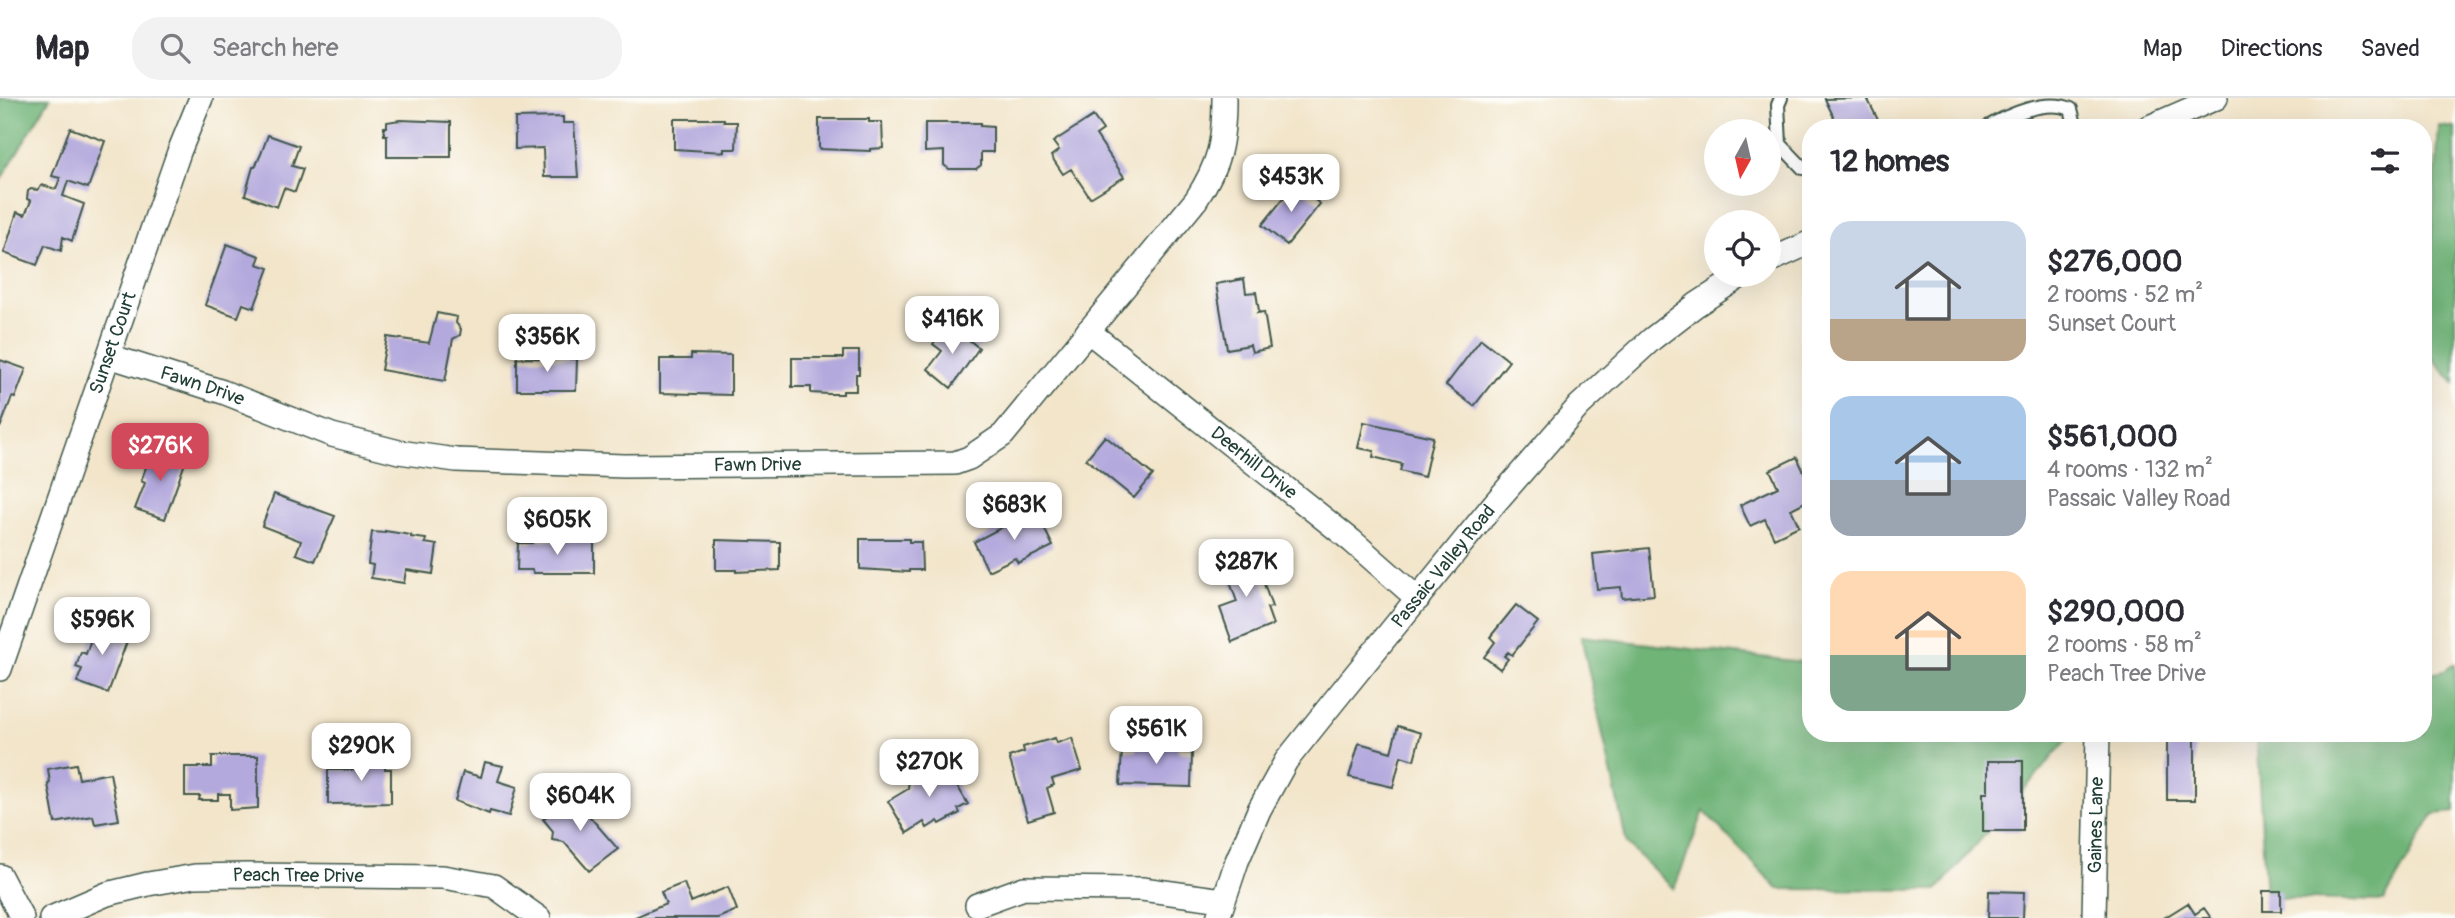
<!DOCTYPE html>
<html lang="en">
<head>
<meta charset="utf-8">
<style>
	body { margin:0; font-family:Pangolin,sans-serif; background:#f2f2f3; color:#2b2b33; height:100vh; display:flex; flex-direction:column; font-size:26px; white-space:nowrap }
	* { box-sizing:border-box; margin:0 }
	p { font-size:23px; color:#7c7c81 }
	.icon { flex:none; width:38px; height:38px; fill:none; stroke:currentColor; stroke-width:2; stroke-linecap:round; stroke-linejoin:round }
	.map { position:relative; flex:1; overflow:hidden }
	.details { position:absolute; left:1802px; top:21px; width:630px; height:623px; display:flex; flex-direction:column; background:#fff; border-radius:28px; box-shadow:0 7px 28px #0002 }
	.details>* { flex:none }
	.needle { width:46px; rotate:188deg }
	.controls { position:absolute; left:1704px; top:21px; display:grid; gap:14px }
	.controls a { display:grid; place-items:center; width:77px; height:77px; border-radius:50%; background:#fff; box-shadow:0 7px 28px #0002; font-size:35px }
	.price { position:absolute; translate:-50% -60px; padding:0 16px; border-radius:14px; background:#fff; color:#222; font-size:23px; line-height:46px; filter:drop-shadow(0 2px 4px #0008) }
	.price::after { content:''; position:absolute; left:50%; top:42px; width:21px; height:16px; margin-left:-10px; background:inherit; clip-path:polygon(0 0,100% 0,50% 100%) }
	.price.selected { background:#d1495b; color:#fff }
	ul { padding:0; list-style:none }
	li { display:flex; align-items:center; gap:21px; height:175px; padding:0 28px }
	li span { display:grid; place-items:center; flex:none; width:196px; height:140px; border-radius:21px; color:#555 }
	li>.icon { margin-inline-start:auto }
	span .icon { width:84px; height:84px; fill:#fffc; stroke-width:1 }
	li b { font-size:30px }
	h2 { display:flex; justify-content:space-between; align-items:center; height:84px; padding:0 28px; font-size:30px }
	header { display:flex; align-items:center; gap:42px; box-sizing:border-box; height:98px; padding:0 35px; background:#fff; border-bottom:2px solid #e1e1e2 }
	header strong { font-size:33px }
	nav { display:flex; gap:38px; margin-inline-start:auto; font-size:24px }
	.search { width:490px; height:63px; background:#f2f2f3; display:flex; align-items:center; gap:18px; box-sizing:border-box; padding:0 24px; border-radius:28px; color:#7c7c81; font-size:26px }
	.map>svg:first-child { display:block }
	.forest { fill:#70b478; stroke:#487856; stroke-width:2 }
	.building { fill:#b3a9dd }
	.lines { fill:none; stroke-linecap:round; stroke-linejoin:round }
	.lane-casing { stroke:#3f564a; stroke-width:16 }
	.street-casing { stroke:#3f564a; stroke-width:26 }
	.lane { stroke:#fff; stroke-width:12 }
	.street { stroke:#fff; stroke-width:23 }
	.labels { text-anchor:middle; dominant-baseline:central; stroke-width:5; stroke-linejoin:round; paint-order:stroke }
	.street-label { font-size:19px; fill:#1f3d34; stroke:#fdfcf7 }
</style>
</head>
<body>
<header>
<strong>Map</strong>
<div class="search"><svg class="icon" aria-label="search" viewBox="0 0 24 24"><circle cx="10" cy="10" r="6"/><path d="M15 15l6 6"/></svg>Search here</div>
<nav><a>Map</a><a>Directions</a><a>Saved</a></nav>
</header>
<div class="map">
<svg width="2455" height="820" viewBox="0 0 2455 820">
	<rect width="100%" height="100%" fill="#fdfcf7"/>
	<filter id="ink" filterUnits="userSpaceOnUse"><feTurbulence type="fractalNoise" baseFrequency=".0143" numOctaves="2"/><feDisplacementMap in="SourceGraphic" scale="14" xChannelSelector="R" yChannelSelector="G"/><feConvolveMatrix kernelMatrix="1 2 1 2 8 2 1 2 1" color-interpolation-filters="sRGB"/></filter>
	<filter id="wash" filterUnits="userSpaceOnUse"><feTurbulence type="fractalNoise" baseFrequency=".00686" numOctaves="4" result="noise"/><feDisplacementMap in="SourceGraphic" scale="28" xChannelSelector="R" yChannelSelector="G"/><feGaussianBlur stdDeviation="1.57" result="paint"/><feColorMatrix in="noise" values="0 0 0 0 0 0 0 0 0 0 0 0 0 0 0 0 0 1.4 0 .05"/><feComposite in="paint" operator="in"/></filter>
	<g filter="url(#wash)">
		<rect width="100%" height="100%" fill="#f2e5ca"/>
		<path class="forest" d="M0,0H50L0,83Z
			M2439,28L2455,30V286L2424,250Z
			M1581,538L1811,565V635H2073L1937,792L1778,791L1704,713L1674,791L1627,746Z
			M2455,566V714L2434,716L2384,803L2266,800L2256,635H2424V577L2443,573Z"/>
		<g id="blocks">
			<path class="building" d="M1867,0L1881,28L1887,25L1889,30H1839L1825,1Z
				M1093,18L1103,32L1096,37L1124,79L1090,100L1071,71L1063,76L1051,58L1059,52L1053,44Z
				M563,19V25H574L578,79H544L543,50L515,51V20Z
				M674,21H724V24H737L736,51H724V54L674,51Z
				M819,21H869V24H882L883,50L870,51V53L819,51Z
				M400,22L451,24V59H387V37H384V29H387V24Z
				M925,25H980V28L993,29V54H981V67L976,71H949L944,67V53L925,54Z
				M70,30L105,43L88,90L68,83L63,98L84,106L72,143L63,139L61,153L45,147L37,167L4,155L17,114L25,117L31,103L27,101L28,93L31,91L37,92L42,87L56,91L60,80L52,78Z
				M268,37L299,48L292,68L303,71L295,94L284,90L277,109L245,97L253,69H255L261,56Z
				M1295,86L1320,106L1287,147L1262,127Z
				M227,146L260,158L257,166L269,170L254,210L243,206L238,219L205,207Z
				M1244,181L1246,195L1256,194L1259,213L1257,215L1264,214L1270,250L1252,254L1250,247L1227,251L1216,186Z
				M437,215L457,219L456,225L461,231L460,237L453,241L445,283L381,272L387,239L429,245Z
				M949,226L979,250L951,290L928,271L942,253L933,246Z
				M1481,241L1509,263L1474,308L1446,287Z
				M843,253H859V276H856V293H843V296H829L811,295V289H792V260H843Z
				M691,256L731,257V297L660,295V261H691Z
				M517,260L577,261L576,292H517Z
				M0,262L26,271L15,300L12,299L0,330Z
				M1364,324L1433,339L1424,379L1400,373L1402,366L1373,359L1374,353L1358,350Z
				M1105,338L1153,377L1134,400L1086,361Z
				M153,350L186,362L165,421L135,411L145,385L141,383Z
				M1797,359L1811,389V401L1791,411L1799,428L1774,440L1765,421L1750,428L1740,407L1778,389L1770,372Z
				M274,396L335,418L315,463L296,456L301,443L262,428Z
				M1035,412L1053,448L1018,465L1015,460L988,473L974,444Z
				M385,433L411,437V439L426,441L425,445L437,447L433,476L406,472L404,485L371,480L373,467L368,466L372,434L385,435Z
				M860,441H909V444H921L922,472H909V474L860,471Z
				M531,442H594V475H533L532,472H517L518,445H532Z
				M716,442L780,444V472L736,474V472H716Z
				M1649,450L1654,497L1622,500L1621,489L1597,491L1593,456Z
				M1253,454L1272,509L1267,510L1273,527L1232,544L1220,510L1237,504L1223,464Z
				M1516,507L1538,524L1512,557L1508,554L1504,558L1508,561L1500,571L1484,559L1495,544L1490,539Z
				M97,523L130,535L108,595L77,584L82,571L76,569L81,554L86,556Z
				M1398,628L1421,635L1414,662L1401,658L1393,689L1349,679L1359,645L1391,654Z
				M2167,635H2195V702H2167Z
				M1055,640L1057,645L1072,640L1082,672L1052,681L1054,687L1047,690L1054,714L1028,722L1009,659L1024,654L1023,649Z
				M1137,645L1178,647V654L1192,655L1191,689L1120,687L1122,652L1137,653Z
				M212,658H258V710L230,712V696H218V702H199L200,698H185V669H212Z
				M355,660H385V671H391V705L328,706V672H355Z
				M942,662L968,706L958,711L960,715L940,726L938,723L927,730L924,724L907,735L888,703L908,691L909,681Z
				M1988,663H2023V733H1983V695H1988Z
				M485,664L503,668L498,683L517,689L509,718L490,713L489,716L455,703L463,674L481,679Z
				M76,666L79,681L110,675L119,722L95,726L93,718L55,725L48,686L50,685L48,671Z
				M571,697L618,751L589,773L564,744L552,742L553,733L543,721Z
				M684,785L691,804L728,789L737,812L718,820H633L666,806L661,794Z
				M1989,793L2024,794L2023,820H1988Z
				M2263,793H2281V813H2263Z
				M2188,805L2195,816L2204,810L2211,820H2164Z"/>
		</g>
	</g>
	<g filter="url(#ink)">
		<use href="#blocks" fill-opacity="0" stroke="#3f564a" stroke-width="2"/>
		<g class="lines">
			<defs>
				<path id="lane" d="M1781,0L1778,7L1780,46L1803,70L1811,71
					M1986,30C2008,17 2046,0 2071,11L2076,30"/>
				<g id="street">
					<path d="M2147,30L2216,0"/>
					<path d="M1769,163L1811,144"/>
					<path id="s1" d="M1088,233L1352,443L1418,501"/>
					<path id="s2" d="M109,258L223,294L332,337L399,354L456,362L624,368L955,365L969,360L1003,337L1196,102C1220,65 1224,44 1224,0"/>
					<path id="s3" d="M0,571L179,54L201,0"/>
					<path d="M0,778L22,820"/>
					<path d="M977,807L1024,790L1142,791L1223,802"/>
					<path id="s4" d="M51,820L107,796L148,786L195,778L246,777L443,779L494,788L539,820"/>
					<path id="s5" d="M1218,820L1237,763L1259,712L1286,663L1334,603L1494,406L1579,308L1652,241L1696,207L1742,177"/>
					<path id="s6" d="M2094,820L2098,635"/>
				</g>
			</defs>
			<use href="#lane" class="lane-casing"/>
			<use href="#street" class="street-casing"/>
			<use href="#lane" class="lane"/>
			<use href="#street" class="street"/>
		</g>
	</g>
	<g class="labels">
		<g class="street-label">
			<text stroke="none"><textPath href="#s3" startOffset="345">Sunset Court</textPath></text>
			<text stroke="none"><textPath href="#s2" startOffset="98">Fawn Drive</textPath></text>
			<text stroke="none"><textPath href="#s1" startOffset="212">Deerhill Drive</textPath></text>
			<text stroke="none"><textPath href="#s2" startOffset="665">Fawn Drive</textPath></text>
			<text stroke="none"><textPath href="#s5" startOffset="422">Passaic Valley Road</textPath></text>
			<text stroke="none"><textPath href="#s6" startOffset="93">Gaines Lane</textPath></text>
			<text stroke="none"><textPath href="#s4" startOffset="254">Peach Tree Drive</textPath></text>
		</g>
	</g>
</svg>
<div class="controls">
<a><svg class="needle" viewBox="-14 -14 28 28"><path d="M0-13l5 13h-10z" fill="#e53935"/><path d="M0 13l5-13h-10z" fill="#7c7c81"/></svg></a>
<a><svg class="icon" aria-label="locate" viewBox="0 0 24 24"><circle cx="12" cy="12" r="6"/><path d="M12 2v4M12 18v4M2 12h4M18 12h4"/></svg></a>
</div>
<b class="price" style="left:1291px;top:116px">$453K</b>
<b class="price" style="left:952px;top:258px">$416K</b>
<b class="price" style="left:547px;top:276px">$356K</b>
<b class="price selected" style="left:160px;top:385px">$276K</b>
<b class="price" style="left:1014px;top:444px">$683K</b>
<b class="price" style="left:557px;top:459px">$605K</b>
<b class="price" style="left:1246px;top:501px">$287K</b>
<b class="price" style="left:102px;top:559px">$596K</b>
<b class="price" style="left:1156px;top:668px">$561K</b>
<b class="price" style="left:361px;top:685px">$290K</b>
<b class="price" style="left:929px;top:701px">$270K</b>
<b class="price" style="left:580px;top:735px">$604K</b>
<section class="details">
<h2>12 homes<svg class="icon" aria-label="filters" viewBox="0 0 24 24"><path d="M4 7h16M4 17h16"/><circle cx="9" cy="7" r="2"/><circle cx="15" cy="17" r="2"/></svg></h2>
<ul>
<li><span style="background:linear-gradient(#c9d6e8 70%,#b9a48a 0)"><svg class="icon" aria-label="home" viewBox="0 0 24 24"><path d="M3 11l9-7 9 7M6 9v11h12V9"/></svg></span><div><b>$276,000</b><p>2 rooms · 52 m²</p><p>Sunset Court</p></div></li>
<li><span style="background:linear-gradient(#a9c7e8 60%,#9aa5b1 0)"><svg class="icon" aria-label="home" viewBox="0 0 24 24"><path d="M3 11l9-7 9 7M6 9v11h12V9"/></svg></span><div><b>$561,000</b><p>4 rooms · 132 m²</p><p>Passaic Valley Road</p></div></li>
<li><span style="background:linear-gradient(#ffd9b3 60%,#7fa58c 0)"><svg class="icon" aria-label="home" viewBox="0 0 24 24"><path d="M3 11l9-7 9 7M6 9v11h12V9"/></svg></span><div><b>$290,000</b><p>2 rooms · 58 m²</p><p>Peach Tree Drive</p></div></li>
</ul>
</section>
</div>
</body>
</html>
